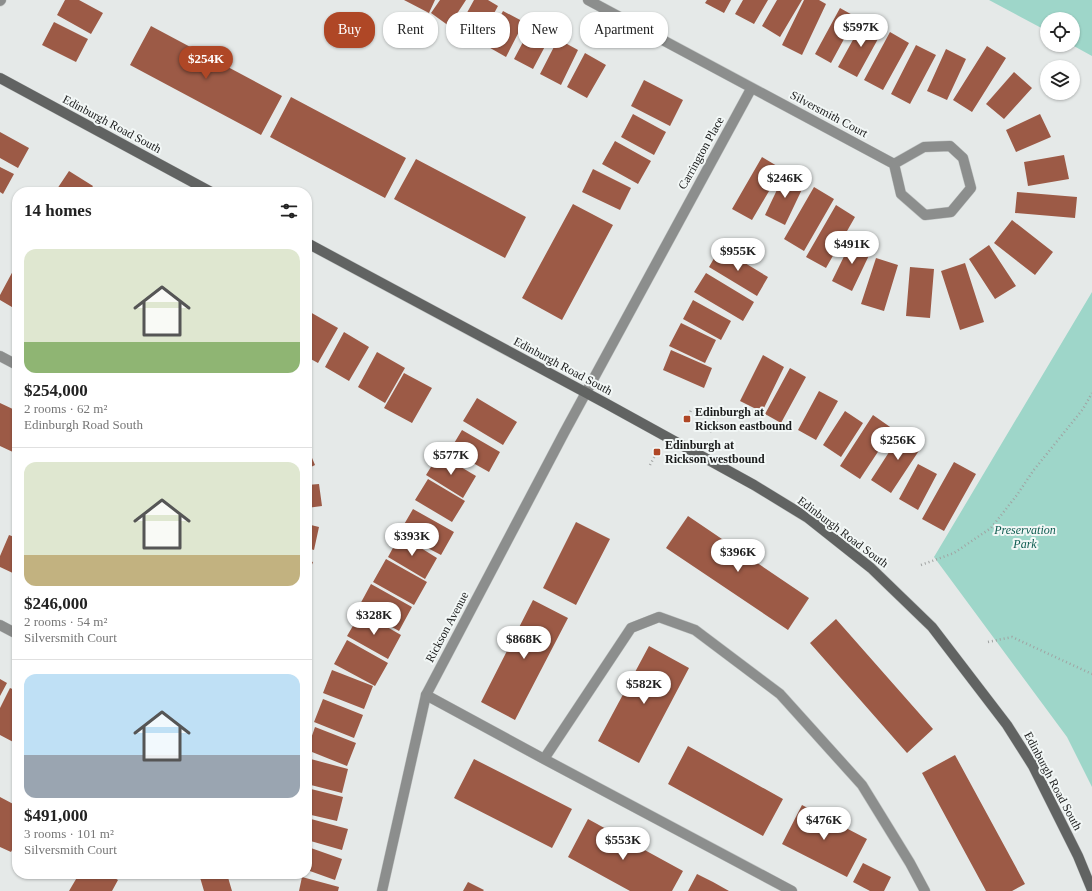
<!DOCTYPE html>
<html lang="en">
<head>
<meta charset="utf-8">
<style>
	body { margin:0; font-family:"Times New Roman",serif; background:#f6f6f6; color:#222; height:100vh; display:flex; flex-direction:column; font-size:15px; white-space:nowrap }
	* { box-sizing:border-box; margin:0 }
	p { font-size:13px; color:#767676 }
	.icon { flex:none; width:22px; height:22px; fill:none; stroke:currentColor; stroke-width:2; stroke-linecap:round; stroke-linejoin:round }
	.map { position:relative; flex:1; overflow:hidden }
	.panel { position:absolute; left:12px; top:187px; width:300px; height:692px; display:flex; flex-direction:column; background:#fff; border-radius:16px; box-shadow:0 1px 3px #0004 }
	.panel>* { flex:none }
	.top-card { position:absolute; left:324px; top:12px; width:380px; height:36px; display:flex; gap:8px }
	.tools { position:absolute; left:1040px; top:12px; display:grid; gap:8px }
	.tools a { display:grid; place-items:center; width:40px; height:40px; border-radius:50%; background:#fff; box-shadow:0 1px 3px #0004; font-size:20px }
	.price { position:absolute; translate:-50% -34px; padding:0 9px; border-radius:14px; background:#fff; color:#222; font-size:13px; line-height:26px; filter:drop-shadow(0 1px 2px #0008) }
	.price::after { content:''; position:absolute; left:50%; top:24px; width:12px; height:9px; margin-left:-6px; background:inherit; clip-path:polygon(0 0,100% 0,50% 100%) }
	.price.selected { background:#af4726; color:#fff }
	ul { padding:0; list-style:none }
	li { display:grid; align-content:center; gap:8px; height:212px; padding:0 12px }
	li+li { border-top:1px solid #e0e0e0 }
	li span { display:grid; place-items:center; height:124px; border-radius:12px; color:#555 }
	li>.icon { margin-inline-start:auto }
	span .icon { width:72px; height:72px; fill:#fffc; stroke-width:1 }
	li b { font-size:17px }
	h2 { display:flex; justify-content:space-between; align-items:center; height:48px; padding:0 12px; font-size:17px }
	.tag { padding:0 14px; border-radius:16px; background:#fff; box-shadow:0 1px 3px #0004; font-size:14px; line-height:36px }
	.tag.selected { background:#af4726; color:#fff }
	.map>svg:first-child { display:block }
	.green { fill:#9ed6c9 }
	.building { fill:#9c5a46 }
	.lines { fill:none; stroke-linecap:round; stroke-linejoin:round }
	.lane-casing { stroke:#c0c4c3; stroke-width:11 }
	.street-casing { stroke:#c0c4c3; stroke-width:11 }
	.secondary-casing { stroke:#c0c4c3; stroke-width:11 }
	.path { stroke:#a0a3a2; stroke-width:2.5; stroke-dasharray:1 3; stroke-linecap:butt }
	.lane { stroke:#8c8e8d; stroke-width:10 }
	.street { stroke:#8c8e8d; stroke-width:10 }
	.secondary { stroke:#616362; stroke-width:10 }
	.poi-dot { fill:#af4726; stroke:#f2f7f6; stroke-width:1.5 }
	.labels { text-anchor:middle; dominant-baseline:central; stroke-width:4; stroke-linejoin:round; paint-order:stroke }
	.street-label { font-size:12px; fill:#1a1b1b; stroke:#f2f7f6 }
	.poi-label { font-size:12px; font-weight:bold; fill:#1a1b1b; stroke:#f2f7f6; text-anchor:start }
	.park-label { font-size:12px; font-style:italic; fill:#0e5c50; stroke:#f2f7f6 }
</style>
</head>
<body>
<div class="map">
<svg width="1092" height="891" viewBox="0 0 1092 891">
	<rect width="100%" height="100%" fill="#e5e9e8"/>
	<path class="green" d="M989,0H1092V56L1072,45L1073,19H1047V31Z
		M1092,292V787L1067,737L934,557Z"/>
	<path class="building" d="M65,0H79L103,13L91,34L57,15Z
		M404,0H435L429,13Z
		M440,0H466L449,26L431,13Z
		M474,0H488L498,6L479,41L458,29Z
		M707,0H731L724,13L705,3Z
		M743,0H768L754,24L735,14Z
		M777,0H802L780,37L762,26Z
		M804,0H819L826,4L802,55L782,45Z
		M840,8L856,17L831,63L815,54Z
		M503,11L524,22L506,57L485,45Z
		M865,18L884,28L857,77L838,67Z
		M54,22L88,39L76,62L42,45Z
		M532,25L551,35L533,69L514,59Z
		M151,26L282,96L261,135L130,65Z
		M890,32L909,43L883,90L864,80Z
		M558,39L578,50L561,85L540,74Z
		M916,45L936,55L910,104L891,94Z
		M987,46L1006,58L972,112L953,100Z
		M946,49L966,59L947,100L927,91Z
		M585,53L606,65L587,98L567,87Z
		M1014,72L1032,88L1004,119L986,104Z
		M644,80L683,100L670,126L631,106Z
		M291,97L406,158L385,198L270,137Z
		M633,114L666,132L654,155L621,137Z
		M1040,114L1051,137L1016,152L1006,130Z
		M0,132L29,148L18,168L0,158Z
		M615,141L651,161L638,184L602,164Z
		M1064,155L1069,179L1028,186L1024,162Z
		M762,157L782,169L752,220L732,209Z
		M416,159L526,217L505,258L394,199Z
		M0,167L14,174L3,194L0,192Z
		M593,169L631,188L620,210L582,192Z
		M69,171L93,186L89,192H55Z
		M785,173L805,183L785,225L765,215Z
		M814,187L834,199L804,251L784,239Z
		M1017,192L1077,197L1075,218L1015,213Z
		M573,204L613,225L562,320L522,298Z
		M836,205L855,217L826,268L806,257Z
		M1012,220L1053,252L1035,275L994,243Z
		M852,240L872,249L852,291L832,281Z
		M989,245L1016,286L995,299L969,259Z
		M720,248L768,277L757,296L709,267Z
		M876,258L898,265L884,311L861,304Z
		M965,263L984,322L960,330L941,271Z
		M910,267L934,269L930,318L906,316Z
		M14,269L17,270V310L0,300V295Z
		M706,273L754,302L743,321L694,292Z
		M693,300L731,321L721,340L683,319Z
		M310,312L338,328L318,363L307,357V317Z
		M681,323L716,340L705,363L669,346Z
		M344,332L369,347L349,381L325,367Z
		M671,350L712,368L704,388L663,370Z
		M377,352L405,368L385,403L358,387Z
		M763,355L784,367L762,412L740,401Z
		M790,368L806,377L781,423L765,414Z
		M404,373L432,388L412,423L384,408Z
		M819,391L838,401L816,440L798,430Z
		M477,398L517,422L503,445L463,421Z
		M0,403L17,411V448L15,453L0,446Z
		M845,411L863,423L841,457L823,445Z
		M873,415L893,429L860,479L840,466Z
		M904,429L924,443L891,493L871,480Z
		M462,430L500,452L489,472L450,450Z
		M307,446L315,465L307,469Z
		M439,454L476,476L463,498L426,475Z
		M954,462L976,474L944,531L922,519Z
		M918,464L937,474L918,510L899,499Z
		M428,479L465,501L452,522L415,500Z
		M319,484L322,506L307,508V485Z
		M413,509L454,532L441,555L399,533Z
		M688,516L809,598L788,630L666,548Z
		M576,522L610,539L576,605L543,588Z
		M307,524L319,527L314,550L307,548Z
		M9,535L17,538V575L0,567V556Z
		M400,535L437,558L425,579L388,557Z
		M386,559L427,582L414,605L373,582Z
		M307,560L313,562L307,577Z
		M371,584L412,607L399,631L358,608Z
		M533,600L568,618L515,720L481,702Z
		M361,612L401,635L388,659L347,636Z
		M836,619L933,729L907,753L810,643Z
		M347,640L388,663L375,686L334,664Z
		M649,646L689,668L639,763L598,741Z
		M332,670L373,686L364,709L323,693Z
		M0,679L7,683L0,696Z
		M10,688L17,691V744L0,735V708Z
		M323,699L363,715L354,738L314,722Z
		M315,727L356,743L347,766L307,750Z
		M688,746L783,799L763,836L668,784Z
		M955,755L1025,884L1012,891H986L922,773Z
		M307,758L348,769L342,793L307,784Z
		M474,759L572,809L552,848L454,798Z
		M307,788L343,797L337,821L307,814Z
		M0,797L17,806V840L11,852L0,847Z
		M802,805L867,839L847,877L782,844Z
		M311,819L348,829L342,850L307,840V832Z
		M588,819L683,871L672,891H630L568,857Z
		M308,847L342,859L335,880L307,870Z
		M863,863L891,877L884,891H870L853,882Z
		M79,874H108L118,880L112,891H69Z
		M199,874H227L232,891H204Z
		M697,874L713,882L729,891H688Z
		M302,877L339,887L338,891H299Z
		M468,882L484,890L483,891H463Z"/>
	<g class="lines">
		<defs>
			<path id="lane" d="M426,695L544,759L792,891
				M544,759L631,628L659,617L695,630L780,694L862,785L910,863L925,891"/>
			<path id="street" d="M588,0L894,164L901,194L925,215L951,212L971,188L963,158L950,146L924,147L894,164
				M0,1L1,0
				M0,356L17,365
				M0,625L17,634
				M382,891L426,695L564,433L751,89"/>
			<path id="secondary" d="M0,78L211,192
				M307,243L607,404L754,485L808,518L871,568L932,627L1007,725L1033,766L1078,856L1092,890"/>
		</defs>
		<use href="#lane" class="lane-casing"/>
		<use href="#street" class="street-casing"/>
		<use href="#secondary" class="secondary-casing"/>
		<path class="path" d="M687,419L692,408
			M710,432L717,421
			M650,465L657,452
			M921,565L954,553L991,528L1017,495L1033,471L1083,409L1092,393
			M988,642L1012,637L1092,674"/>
		<use href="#lane" class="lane"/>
		<use href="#street" class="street"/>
		<use href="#secondary" class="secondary"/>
	</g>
	<g class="poi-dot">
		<rect x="683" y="415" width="8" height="8" rx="2"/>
		<rect x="653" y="448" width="8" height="8" rx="2"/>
	</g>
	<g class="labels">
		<g class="street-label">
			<text transform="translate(829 114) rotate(28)">Silversmith Court</text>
			<text transform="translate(112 124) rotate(28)">Edinburgh Road South</text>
			<text transform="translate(701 153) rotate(-61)">Carrington Place</text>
			<text transform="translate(563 366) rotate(28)">Edinburgh Road South</text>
			<text transform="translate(843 532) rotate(37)">Edinburgh Road South</text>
			<text transform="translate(447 627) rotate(-62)">Rickson Avenue</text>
			<text transform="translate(1053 781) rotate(62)">Edinburgh Road South</text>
		</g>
		<g class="poi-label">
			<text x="695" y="412">Edinburgh at<tspan x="695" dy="14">Rickson eastbound</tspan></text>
			<text x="665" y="445">Edinburgh at<tspan x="665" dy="14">Rickson westbound</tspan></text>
		</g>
		<g class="park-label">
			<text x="1025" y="530">Preservation<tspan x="1025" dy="14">Park</tspan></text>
		</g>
	</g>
</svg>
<div class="tools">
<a><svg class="icon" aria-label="locate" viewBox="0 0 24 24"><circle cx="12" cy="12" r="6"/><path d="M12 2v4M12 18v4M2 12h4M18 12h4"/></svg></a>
<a><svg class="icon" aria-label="layers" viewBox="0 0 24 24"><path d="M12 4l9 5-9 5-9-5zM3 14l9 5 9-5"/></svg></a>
</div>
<b class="price" style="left:861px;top:48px">$597K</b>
<b class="price selected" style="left:206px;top:80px">$254K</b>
<b class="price" style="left:785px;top:199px">$246K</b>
<b class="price" style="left:852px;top:265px">$491K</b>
<b class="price" style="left:738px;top:272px">$955K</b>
<b class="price" style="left:898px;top:461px">$256K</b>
<b class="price" style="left:451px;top:476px">$577K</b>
<b class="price" style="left:412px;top:557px">$393K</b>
<b class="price" style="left:738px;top:573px">$396K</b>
<b class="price" style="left:374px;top:636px">$328K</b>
<b class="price" style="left:524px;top:660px">$868K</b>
<b class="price" style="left:644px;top:705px">$582K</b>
<b class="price" style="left:824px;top:841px">$476K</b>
<b class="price" style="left:623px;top:861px">$553K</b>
<div class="top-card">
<a class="tag selected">Buy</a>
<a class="tag">Rent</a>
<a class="tag">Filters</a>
<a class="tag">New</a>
<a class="tag">Apartment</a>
</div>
<section class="panel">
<h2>14 homes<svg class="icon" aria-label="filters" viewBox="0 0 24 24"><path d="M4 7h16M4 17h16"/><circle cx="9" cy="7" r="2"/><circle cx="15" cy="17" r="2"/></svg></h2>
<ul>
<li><span style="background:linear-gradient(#dfe7d0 75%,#8fb573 0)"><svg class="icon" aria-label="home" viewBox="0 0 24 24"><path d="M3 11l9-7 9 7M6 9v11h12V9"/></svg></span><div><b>$254,000</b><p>2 rooms · 62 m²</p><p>Edinburgh Road South</p></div></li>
<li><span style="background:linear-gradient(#dfe7d0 75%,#c2b280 0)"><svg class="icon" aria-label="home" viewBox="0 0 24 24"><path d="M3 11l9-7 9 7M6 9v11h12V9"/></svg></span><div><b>$246,000</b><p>2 rooms · 54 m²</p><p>Silversmith Court</p></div></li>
<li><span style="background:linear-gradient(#bfe0f5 65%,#9aa5b1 0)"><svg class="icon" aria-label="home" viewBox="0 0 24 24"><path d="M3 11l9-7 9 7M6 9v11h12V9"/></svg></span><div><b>$491,000</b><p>3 rooms · 101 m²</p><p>Silversmith Court</p></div></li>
</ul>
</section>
</div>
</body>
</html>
